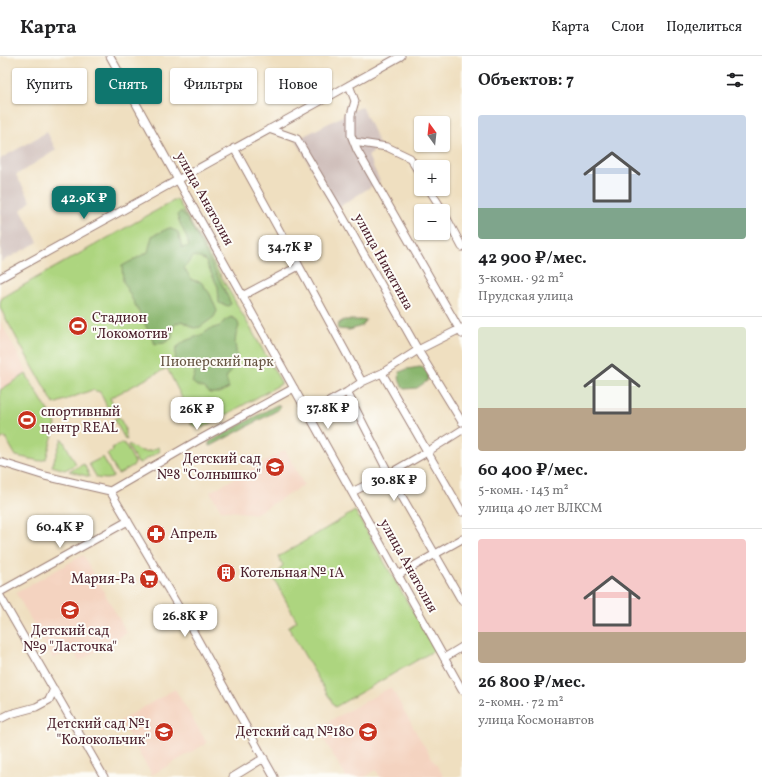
<!DOCTYPE html>
<html lang="ru">
<head>
<meta charset="utf-8">
<style>
	body { margin:0; font-family:Vollkorn,serif; background:#f6f6f6; color:#202124; height:100vh; display:flex; flex-direction:column; font-size:15px; white-space:nowrap }
	* { box-sizing:border-box; margin:0 }
	p { font-size:13px; color:#757577 }
	.icon { flex:none; width:22px; height:22px; fill:none; stroke:currentColor; stroke-width:2; stroke-linecap:round; stroke-linejoin:round }
	.map { position:relative; flex:1; overflow:hidden }
	.sheet { display:flex; flex-direction:column; background:#fff; width:300px }
	.sheet>* { flex:none }
	.banner { position:absolute; left:12px; top:12px; width:380px; height:36px; display:flex; gap:8px }
	.needle { width:26px; rotate:345deg }
	.fabs { position:absolute; left:414px; top:60px; display:grid; gap:8px }
	.fabs a { display:grid; place-items:center; width:36px; height:36px; border-radius:4px; background:#fff; box-shadow:0 1px 3px #0004; font-size:20px }
	.price { position:absolute; translate:-50% -34px; padding:0 9px; border-radius:8px; background:#fff; color:#222; font-size:13px; line-height:26px; filter:drop-shadow(0 1px 2px #0008) }
	.price::after { content:''; position:absolute; left:50%; top:24px; width:12px; height:9px; margin-left:-6px; background:inherit; clip-path:polygon(0 0,100% 0,50% 100%) }
	.price.on { background:#0f766e; color:#fff }
	ul { padding:0; list-style:none }
	li { display:grid; align-content:center; gap:8px; height:212px; padding:0 16px }
	li+li { border-top:1px solid #e0e0e0 }
	li span { display:grid; place-items:center; height:124px; border-radius:4px; color:#555 }
	li>.icon { margin-inline-start:auto }
	span .icon { width:72px; height:72px; fill:#fffc; stroke-width:1 }
	li b { font-size:17px }
	h2 { display:flex; justify-content:space-between; align-items:center; height:48px; padding:0 16px; font-size:17px }
	.tag { padding:0 14px; border-radius:4px; background:#fff; box-shadow:0 1px 3px #0004; font-size:14px; line-height:36px }
	.tag.on { background:#0f766e; color:#fff }
	header { display:flex; align-items:center; gap:24px; box-sizing:border-box; height:56px; padding:0 20px; background:#fff; border-bottom:1px solid #e0e0e0 }
	header strong { font-size:19px }
	nav { display:flex; gap:22px; margin-inline-start:auto; font-size:14px }
	main { display:flex; flex:1; min-height:0 }
	.map>svg:first-child { display:block }
	.built { fill:#f4d3c0 }
	.industrial { fill:#d0c0bc }
	.green { fill:#add57f; stroke:#7c7a55 }
	.forest { fill:#8ab66e; stroke:#6a6a4c }
	.lines { fill:none; stroke-linecap:round; stroke-linejoin:round }
	.minor-casing { stroke:#9c7f76; stroke-width:9 }
	.minor { stroke:#fff; stroke-width:7 }
	.labels { text-anchor:middle; dominant-baseline:central; stroke-width:4; stroke-linejoin:round; paint-order:stroke }
	.street-label { font-size:14px; fill:#4a1f2b; stroke:#fdfcf7 }
	.poi-label { font-size:14px; fill:#4a1f2b; stroke:#fdfcf7; text-anchor:start }
	.park-label { font-size:14px; fill:#685644; stroke:#fdfcf7 }
</style>
</head>
<body>
<header>
<strong>Карта</strong>
<nav><a>Карта</a><a>Слои</a><a>Поделиться</a></nav>
</header>
<main>
<div class="map">
<svg width="462" height="721" viewBox="0 0 462 721">
	<rect width="100%" height="100%" fill="#fdfcf7"/>
	<filter id="ink" filterUnits="userSpaceOnUse"><feTurbulence type="fractalNoise" baseFrequency=".025" numOctaves="2"/><feDisplacementMap in="SourceGraphic" scale="8" xChannelSelector="R" yChannelSelector="G"/><feConvolveMatrix kernelMatrix="1 2 1 2 8 2 1 2 1" color-interpolation-filters="sRGB"/></filter>
	<filter id="wash" filterUnits="userSpaceOnUse"><feTurbulence type="fractalNoise" baseFrequency=".012" numOctaves="4" result="noise"/><feDisplacementMap in="SourceGraphic" scale="16" xChannelSelector="R" yChannelSelector="G"/><feGaussianBlur stdDeviation="0.9" result="paint"/><feColorMatrix in="noise" values="0 0 0 0 0 0 0 0 0 0 0 0 0 0 0 0 0 1.4 0 .05"/><feComposite in="paint" operator="in"/></filter>
	<g filter="url(#wash)">
		<rect width="100%" height="100%" fill="#efdfc0"/>
		<path class="built" d="M0,265L26,313V318L0,334Z
			M285,394L304,429L255,458L221,454L210,436Z
			M83,499L127,577L79,605L72,593L53,603L16,537Z
			M391,631L417,678L444,721H380L376,714L365,721H346L319,675L317,672Z
			M175,633L207,687L152,719L120,665Z"/>
		<path class="industrial" d="M362,50L380,90L368,100L380,125L334,154L296,84Z
			M47,76L56,94L16,119L31,145L21,154L38,186L1,206L0,103Z"/>
		<path class="green" d="M177,143L281,326V328L204,371L199,372L190,368L194,366L167,312L110,342L116,354L110,357L100,336L92,334L54,348L22,292L0,252V246L2,242L36,222Z
			M26,318L56,368L46,403L40,405L16,400L5,381L0,384V334Z
			M119,361L125,372V378L127,384L125,383L114,363Z
			M62,382L76,408L65,414L52,410Z
			M121,387L125,388L135,407L134,409L119,418L117,417L107,398L113,395L112,392Z
			M129,388C137,396 149,398 158,391L160,395L140,407L137,406L128,390Z
			M103,401L113,420L112,422L106,423L97,422L89,408Z
			M84,408L90,421L69,415Z
			M355,455L435,594L335,651L288,571L297,565L274,523L283,509L278,501Z"/>
		<path class="forest" d="M181,155C190,166 197,180 203,192C213,211 223,229 231,248L228,250L219,247L218,231L211,217L205,204L194,200L184,212L192,224L201,226L210,238L217,255L214,261L200,271L194,272L182,265L175,268L173,273L172,282L164,287L155,288L123,225L122,210L148,196L152,180L169,172L178,176L182,192L189,190C187,179 180,170 177,159Z
			M231,261L237,264L239,270L236,279L235,287L237,302L234,308L231,315L226,322L229,332L219,337H209L205,332L197,330L192,326L195,317L193,312L183,313L175,306L176,292L185,285L203,278L210,273L220,270L224,265Z
			M344,264H366L365,266L362,270L350,274L338,273L337,271L339,267Z
			M420,311L423,312L428,317V323L427,325L417,332L405,333C400,329 398,322 400,316L407,313Z
			M277,349L280,350L278,354L211,390L209,389V386L213,384L273,351Z"/>
	</g>
	<g filter="url(#ink)">
		<g class="lines">
			<defs>
				<path id="minor" d="M110,0L178,124L462,634
					M349,29L355,45L351,59V79L357,94L462,278
					M269,73L297,83L339,154L418,294L462,366
					M354,86L387,91L410,102L421,120
					M234,92L299,210L362,326
					M429,133L443,155
					M443,155L462,191
					M0,222C134,148 268,75 401,0
					M242,240L299,210
					M382,317L418,294L462,272
					M347,336L389,418L462,545
					M308,357L347,336L362,326L382,317L462,456
					M0,406L45,420L110,435L194,577L274,721
					M110,435L195,386L294,332
					M352,436L389,418L427,396L462,374
					M398,519L462,483
					M0,536L128,465
					M0,540L92,700L104,721
					M444,602L462,591
					M0,663L10,658L36,651L49,644L54,633
					M233,721L264,702"/>
			</defs>
			<use href="#minor" class="minor-casing"/>
			<use href="#minor" class="minor"/>
		</g>
	</g>
	<defs>
		<symbol id="stadium-disc" viewBox="-11 -11 22 22"><circle r="9.5" fill="#c8321e" stroke="#fdfcf7"/><path d="M0-5a6.5 5 0 1 0 0 10a6.5 5 0 1 0 0-10ZM-3.5-1.8h7v3.6h-7Z" fill="#fff"/></symbol>
		<symbol id="school-disc" viewBox="-11 -11 22 22"><circle r="9.5" fill="#c8321e" stroke="#fdfcf7"/><path d="M0-5L7-2L0 1L-7-2ZM-4 1L0 2.5L4 1V4Q0 6-4 4Z" fill="#fff"/></symbol>
		<symbol id="pharmacy-disc" viewBox="-11 -11 22 22"><circle r="9.5" fill="#c8321e" stroke="#fdfcf7"/><path d="M-2-6h4v4h4v4h-4v4h-4v-4h-4v-4h4Z" fill="#fff"/></symbol>
		<symbol id="building-disc" viewBox="-11 -11 22 22"><circle r="9.5" fill="#c8321e" stroke="#fdfcf7"/><path d="M-4-6H4V6H1V3H-1V6H-4ZM-2.5-4.3h1.7v1.8h-1.7ZM.8-4.3h1.7v1.8H.8ZM-2.5-1h1.7V.8h-1.7ZM.8-1h1.7V.8H.8Z" fill="#fff"/></symbol>
		<symbol id="supermarket-disc" viewBox="-11 -11 22 22"><circle r="9.5" fill="#c8321e" stroke="#fdfcf7"/><path d="M-6-5.5h2.5l.6 2H6L4.5 2H-2.5L-4.4-4H-6ZM-1.5 3.2a1.3 1.3 0 1 0 .1 0ZM3 3.2a1.3 1.3 0 1 0 .1 0Z" fill="#fff"/></symbol>
	</defs>
	<g fill-rule="evenodd">
		<use href="#stadium-disc" x="67" y="259" width="22" height="22"/>
		<use href="#stadium-disc" x="16" y="353" width="22" height="22"/>
		<use href="#school-disc" x="264" y="400" width="22" height="22"/>
		<use href="#pharmacy-disc" x="145" y="467" width="22" height="22"/>
		<use href="#building-disc" x="215" y="506" width="22" height="22"/>
		<use href="#supermarket-disc" x="138" y="512" width="22" height="22"/>
		<use href="#school-disc" x="59" y="543" width="22" height="22"/>
		<use href="#school-disc" x="153" y="665" width="22" height="22"/>
		<use href="#school-disc" x="357" y="665" width="22" height="22"/>
	</g>
	<g class="labels">
		<g class="street-label">
			<text transform="translate(204 143) rotate(61)">улица Анатолия</text>
			<text transform="translate(383 206) rotate(61)">улица Никитина</text>
			<text transform="translate(408 510) rotate(61)">улица Анатолия</text>
		</g>
		<g class="poi-label">
			<text x="92" y="262">Стадион<tspan x="92" dy="16">"Локомотив"</tspan></text>
			<text x="41" y="356">спортивный<tspan x="41" dy="16">центр REAL</tspan></text>
			<text x="261" y="403" text-anchor="end">Детский сад<tspan x="261" dy="16">№8 "Солнышко"</tspan></text>
			<text x="170" y="478">Апрель</text>
			<text x="240" y="517">Котельная № 1А</text>
			<text x="135" y="523" text-anchor="end">Мария-Ра</text>
			<text x="70" y="575" text-anchor="middle">Детский сад<tspan x="70" dy="16">№9 "Ласточка"</tspan></text>
			<text x="150" y="668" text-anchor="end">Детский сад №1<tspan x="150" dy="16">"Колокольчик"</tspan></text>
			<text x="354" y="676" text-anchor="end">Детский сад №180</text>
		</g>
		<g class="park-label">
			<text x="217" y="306">Пионерский парк</text>
		</g>
	</g>
</svg>
<div class="fabs">
<a><svg class="needle" viewBox="-14 -14 28 28"><path d="M0-13l5 13h-10z" fill="#e53935"/><path d="M0 13l5-13h-10z" fill="#757577"/></svg></a>
<a>+</a>
<a>−</a>
</div>
<b class="price on" style="left:84px;top:164px">42.9K ₽</b>
<b class="price" style="left:290px;top:213px">34.7K ₽</b>
<b class="price" style="left:328px;top:374px">37.8K ₽</b>
<b class="price" style="left:197px;top:375px">26K ₽</b>
<b class="price" style="left:394px;top:446px">30.8K ₽</b>
<b class="price" style="left:60px;top:493px">60.4K ₽</b>
<b class="price" style="left:185px;top:582px">26.8K ₽</b>
<div class="banner">
<a class="tag">Купить</a>
<a class="tag on">Снять</a>
<a class="tag">Фильтры</a>
<a class="tag">Новое</a>
</div>
</div>
<section class="sheet">
<h2>Объектов: 7<svg class="icon" aria-label="filters" viewBox="0 0 24 24"><path d="M4 7h16M4 17h16"/><circle cx="9" cy="7" r="2"/><circle cx="15" cy="17" r="2"/></svg></h2>
<ul>
<li><span style="background:linear-gradient(#c9d6e8 75%,#7fa58c 0)"><svg class="icon" aria-label="home" viewBox="0 0 24 24"><path d="M3 11l9-7 9 7M6 9v11h12V9"/></svg></span><div><b>42 900 ₽/мес.</b><p>3-комн. · 92 m²</p><p>Прудская улица</p></div></li>
<li><span style="background:linear-gradient(#dfe7d0 65%,#b9a48a 0)"><svg class="icon" aria-label="home" viewBox="0 0 24 24"><path d="M3 11l9-7 9 7M6 9v11h12V9"/></svg></span><div><b>60 400 ₽/мес.</b><p>5-комн. · 143 m²</p><p>улица 40 лет ВЛКСМ</p></div></li>
<li><span style="background:linear-gradient(#f6c9c9 75%,#b9a48a 0)"><svg class="icon" aria-label="home" viewBox="0 0 24 24"><path d="M3 11l9-7 9 7M6 9v11h12V9"/></svg></span><div><b>26 800 ₽/мес.</b><p>2-комн. · 72 m²</p><p>улица Космонавтов</p></div></li>
</ul>
</section>
</main>
</body>
</html>
